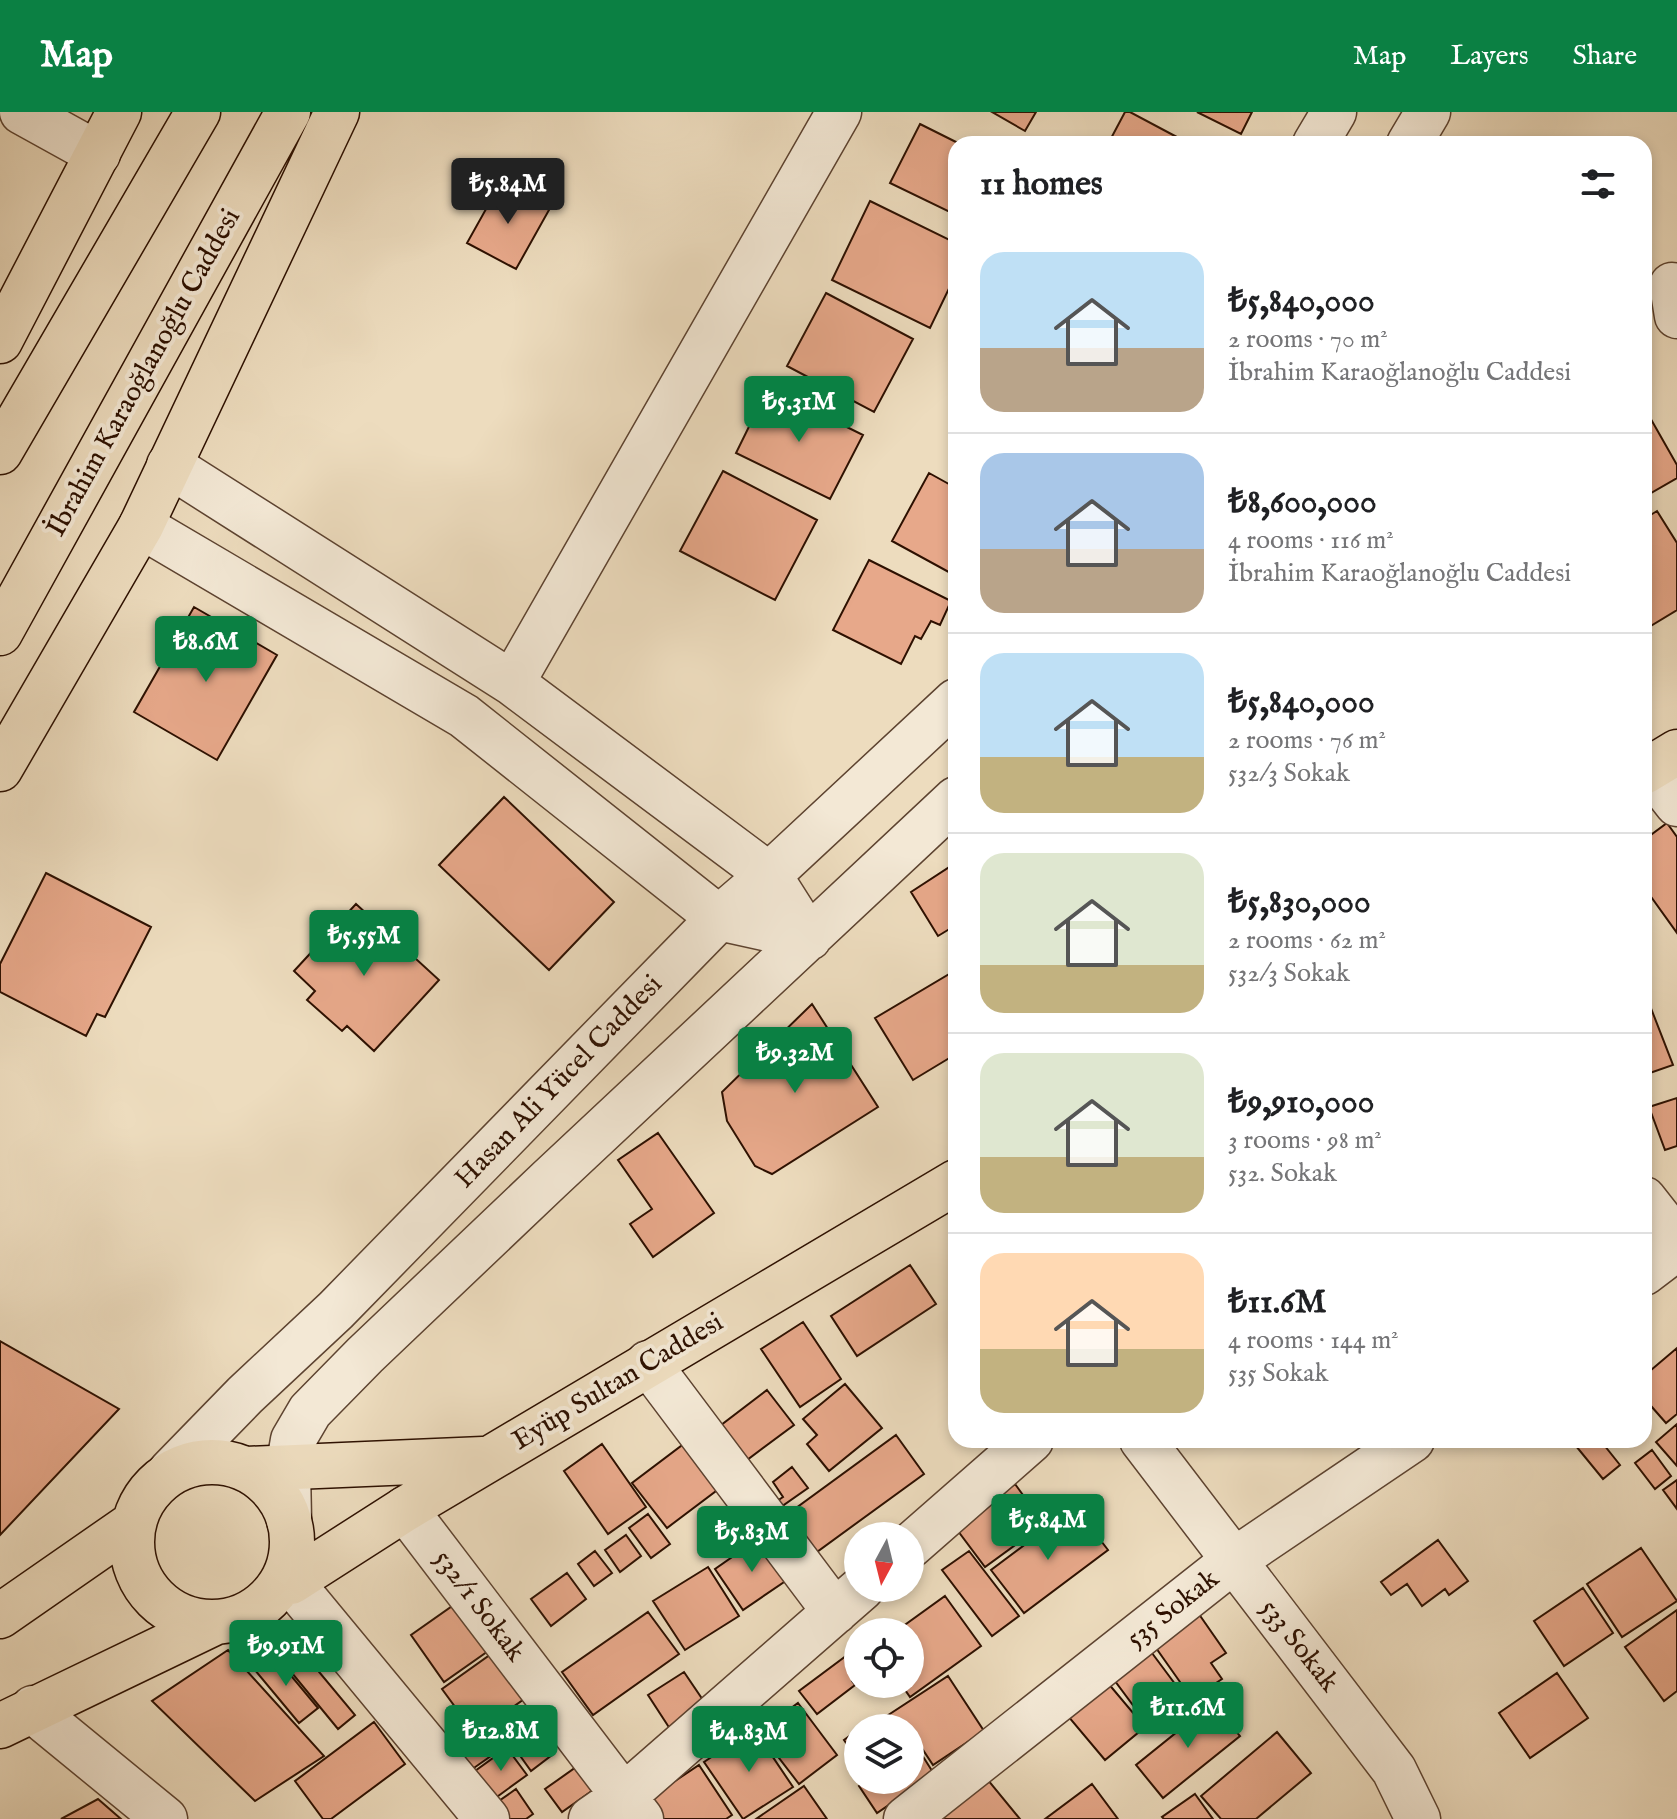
<!DOCTYPE html>
<html lang="en">
<head>
<meta charset="utf-8">
<style>
	body { margin:0; font-family:"IM FELL English",serif; background:#f6f6f6; color:#202124; height:100vh; display:flex; flex-direction:column; font-size:30px; white-space:nowrap }
	* { box-sizing:border-box; margin:0 }
	p { font-size:26px; color:#757577 }
	.icon { flex:none; width:44px; height:44px; fill:none; stroke:currentColor; stroke-width:2; stroke-linecap:round; stroke-linejoin:round }
	.map { position:relative; flex:1; overflow:hidden }
	.side { position:absolute; left:948px; top:24px; width:704px; height:1312px; display:flex; flex-direction:column; background:#fff; border-radius:24px; box-shadow:0 4px 12px #0003 }
	.side>* { flex:none }
	.needle { width:52px; rotate:187deg }
	.controls { position:absolute; left:844px; top:1410px; display:grid; gap:16px }
	.controls a { display:grid; place-items:center; width:80px; height:80px; border-radius:50%; background:#fff; box-shadow:0 4px 12px #0003; font-size:40px }
	.price { position:absolute; translate:-50% -68px; padding:0 18px; border-radius:8px; background:#0b8043; color:#fff; font-size:26px; line-height:52px; filter:drop-shadow(0 2px 4px #0008) }
	.price::after { content:''; position:absolute; left:50%; top:48px; width:24px; height:18px; margin-left:-12px; background:inherit; clip-path:polygon(0 0,100% 0,50% 100%) }
	.price.selected { background:#222; color:#fff }
	ul { padding:0; list-style:none }
	li { display:flex; align-items:center; gap:24px; height:200px; padding:0 32px }
	li+li { border-top:2px solid #e0e0e0 }
	li span { display:grid; place-items:center; flex:none; width:224px; height:160px; border-radius:24px; color:#555 }
	li>.icon { margin-inline-start:auto }
	span .icon { width:96px; height:96px; fill:#fffc; stroke-width:1 }
	li b { font-size:34px }
	h2 { display:flex; justify-content:space-between; align-items:center; height:96px; padding:0 32px; font-size:34px }
	header { display:flex; align-items:center; gap:48px; box-sizing:border-box; height:112px; padding:0 40px; background:#0b8043; color:#fff }
	header strong { font-size:38px }
	nav { display:flex; gap:44px; margin-inline-start:auto; font-size:28px }
	.map>svg:first-child { display:block }
	.building { fill:#e7a88a; stroke:#2d1000; stroke-width:2 }
	.lines { fill:none; stroke-linecap:round; stroke-linejoin:round }
	.minor-casing { stroke:#5d4330; stroke-width:47 }
	.major-casing { stroke:#2d1000; stroke-width:47 }
	.highway-casing { stroke:#2d1000; stroke-width:47 }
	.minor { stroke:#f3e8d5; stroke-width:44 }
	.major { stroke:#eddcbe; stroke-width:44 }
	.highway { stroke:#eddcbe; stroke-width:44 }
	.labels { text-anchor:middle; dominant-baseline:central; stroke-width:8; stroke-linejoin:round; paint-order:stroke }
	.street-label { font-size:28px; fill:#2d1000; stroke:#f3e8d5 }
</style>
</head>
<body>
<header>
<strong>Map</strong>
<nav><a>Map</a><a>Layers</a><a>Share</a></nav>
</header>
<div class="map">
<svg width="1677" height="1707" viewBox="0 0 1677 1707">
	<rect width="100%" height="100%" fill="#eddcbe"/>
	<filter id="stains"><feTurbulence type="fractalNoise" baseFrequency=".0025" numOctaves="4"/><feColorMatrix values="0 0 0 0 .2 0 0 0 0 .09 0 0 0 0 .02 0 0 0 .5 -.17"/></filter>
	<radialGradient id="worn" r=".72"><stop offset=".6" stop-color="#630" stop-opacity="0"/><stop offset="1" stop-color="#630" stop-opacity=".3"/></radialGradient>
	<path class="building" d="M992,0H1036L1025,19Z
		M1125,0H1130L1190,32H1108Z
		M1197,0H1252L1241,22Z
		M920,12L960,32H956V103L890,71Z
		M500,72L549,98L516,157L467,131Z
		M870,89L956,131V162L930,216L832,168Z
		M826,181L913,227L874,300L787,254Z
		M768,276L863,323L830,387L736,341Z
		M1644,295L1677,353V366L1644,385Z
		M723,359L817,408L775,488L680,439Z
		M929,361L956,376V464L892,429Z
		M1657,399L1677,431V498L1644,518V407Z
		M869,448L951,489L940,513L931,509L921,527L915,524L901,552L833,518Z
		M194,495L277,543L217,648L134,600Z
		M504,685L614,790L549,858L439,753Z
		M1667,711L1677,725V821L1644,775V728Z
		M951,754L956,762V813L938,824L911,780Z
		M46,761L151,815L105,905L97,902L86,924L0,880V852Z
		M356,792L439,868L374,939L347,914L342,919L307,888L315,879L294,859Z
		M956,858V942L913,968L875,906Z
		M1647,886L1673,953L1644,963V888Z
		M812,892L878,995L772,1062L755,1054L727,1009L722,980Z
		M1677,986V1034L1665,1038L1649,995Z
		M658,1021L714,1101L653,1145L630,1112L652,1097L618,1048Z
		M910,1153L936,1192L857,1244L831,1204Z
		M803,1210L841,1267L800,1295L761,1237Z
		M0,1229L119,1297L0,1423Z
		M1677,1236V1302L1666,1311L1644,1286V1264Z
		M845,1272L882,1316L829,1359L807,1332L817,1323L803,1307Z
		M767,1278L794,1313L739,1354L712,1320Z
		M1677,1312V1354L1656,1330Z
		M896,1323L924,1362L810,1445L781,1407Z
		M1571,1328H1600L1620,1353L1603,1367Z
		M685,1331L720,1376L667,1416L632,1371Z
		M602,1332L646,1395L608,1422L564,1359Z
		M1652,1338L1671,1364L1655,1377L1635,1351Z
		M792,1355L808,1376L778,1397L774,1391L783,1385L773,1370Z
		M1677,1368V1397L1663,1378Z
		M1015,1372L1044,1412L985,1455L955,1415Z
		M1070,1399L1093,1430L1098,1425L1108,1438L1024,1501L991,1458Z
		M648,1402L670,1432L651,1446L629,1416Z
		M626,1423L641,1444L620,1460L605,1438Z
		M761,1425L790,1466L743,1498L715,1457Z
		M1438,1428L1468,1469L1449,1483L1445,1477L1422,1494L1407,1472L1391,1483L1381,1470Z
		M1641,1436L1677,1489L1622,1525L1587,1472Z
		M595,1439L612,1461L594,1474L578,1452Z
		M969,1439L1019,1504L992,1524L942,1458Z
		M708,1455L739,1504L685,1538L653,1489Z
		M567,1461L586,1487L551,1514L531,1487Z
		M1583,1476L1613,1521L1564,1554L1534,1509Z
		M945,1484L981,1534L910,1585L901,1572H910V1520H895Z
		M458,1490L491,1537L444,1570L411,1523Z
		M1194,1495L1226,1541L1211,1551L1222,1567L1192,1587L1149,1526Z
		M1677,1498V1579L1664,1589L1625,1535Z
		M648,1500L679,1542L593,1603L562,1560Z
		M290,1525L355,1603L338,1617L273,1538Z
		M1146,1533L1181,1580L1144,1608L1109,1561Z
		M858,1535V1564L852,1569L855,1573L817,1602L799,1579Z
		M228,1538L324,1644L255,1689L152,1589Z
		M494,1540L527,1585L475,1622L442,1577Z
		M273,1542L318,1596L299,1611L254,1557Z
		M684,1560L709,1597L672,1620L648,1583Z
		M1557,1561L1588,1606L1530,1646L1499,1601Z
		M948,1564L984,1619L933,1653L921,1635L910,1643V1616H879L876,1611Z
		M1102,1564L1145,1615L1105,1648L1062,1597Z
		M798,1591L837,1643L799,1672L759,1620Z
		M1213,1591L1240,1624L1163,1686L1136,1653Z
		M374,1610L405,1652L331,1707H323L295,1669Z
		M754,1617L793,1675L743,1707L704,1650Z
		M858,1618V1648L844,1628Z
		M1277,1620L1311,1661L1256,1707H1221L1201,1684Z
		M485,1621L498,1639L471,1658L458,1641Z
		M537,1622L552,1643L531,1659L516,1638Z
		M507,1636L527,1663L494,1687L475,1659Z
		M922,1643L934,1662L877,1701L859,1674L868,1668H910V1651Z
		M579,1653L596,1676L562,1700L545,1677Z
		M699,1653L732,1703L726,1707H658L645,1689Z
		M983,1662L1020,1707H928Z
		M1092,1672L1118,1707H1045Z
		M804,1674L827,1707H756Z
		M516,1677L533,1702L526,1707H507L496,1691Z
		M1195,1682L1213,1707H1164L1162,1705Z
		M98,1687L121,1707H61Z"/>
	<g class="lines">
		<defs>
			<path id="minor" d="M22,0L98,42
				M1315,32L1334,0
				M1409,32L1428,0
				M1672,173L1677,204
				M169,353L512,571L769,763L809,826
				M141,414L464,604L719,806L809,826
				M512,571L839,0
				M1644,650L1677,692
				M1644,1087L1677,1129
				M1644,1161L1677,1136
				M648,1251L835,1500
				M1142,1328L1394,1658L1418,1707
				M170,1360L245,1283L336,1198L719,806L769,763L956,589
				M405,1397L641,1707
				M289,1408L288,1357L293,1328L310,1299L365,1243L549,1068L956,687
				M910,1434L1031,1328
				M291,1470L487,1707
				M33,1596L43,1607L165,1707
				M591,1707L624,1684L862,1476
				M906,1707L1233,1449L1412,1328"/>
			<path id="major" d="M1644,660L1677,640
				M132 1430a80 80 0 1 1 160 0a80 80 0 1 1-160 0Z
				M247,1357L483,1347
				M282,1471L291,1470L405,1397L956,1070
				M0,1504L134,1411
				M0,1614L216,1510"/>
			<path id="highway" d="M0,229L119,0
				M0,340L198,0
				M0,521L288,0
				M0,657L141,414L337,0"/>
		</defs>
		<use href="#minor" class="minor-casing"/>
		<use href="#major" class="major-casing"/>
		<use href="#highway" class="highway-casing"/>
		<use href="#minor" class="minor"/>
		<use href="#major" class="major"/>
		<use href="#highway" class="highway"/>
	</g>
	<g class="labels">
		<g class="street-label">
			<text transform="translate(144 261) rotate(-61)">İbrahim Karaoğlanoğlu Caddesi</text>
			<text transform="translate(559 970) rotate(-46)">Hasan Ali Yücel Caddesi</text>
			<text transform="translate(618 1270) rotate(-31)">Eyüp Sultan Caddesi</text>
			<text transform="translate(479 1494) rotate(53)">532/1 Sokak</text>
			<text transform="translate(1173 1497) rotate(-38)">535 Sokak</text>
			<text transform="translate(1299 1534) rotate(52)">533 Sokak</text>
		</g>
	</g>
	<rect width="100%" height="100%" filter="url(#stains)"/>
	<rect width="100%" height="100%" fill="url(#worn)"/>
</svg>
<div class="controls">
<a><svg class="needle" viewBox="-14 -14 28 28"><path d="M0-13l5 13h-10z" fill="#e53935"/><path d="M0 13l5-13h-10z" fill="#757577"/></svg></a>
<a><svg class="icon" aria-label="locate" viewBox="0 0 24 24"><circle cx="12" cy="12" r="6"/><path d="M12 2v4M12 18v4M2 12h4M18 12h4"/></svg></a>
<a><svg class="icon" aria-label="layers" viewBox="0 0 24 24"><path d="M12 4l9 5-9 5-9-5zM3 14l9 5 9-5"/></svg></a>
</div>
<b class="price selected" style="left:508px;top:114px">₺5.84M</b>
<b class="price" style="left:799px;top:332px">₺5.31M</b>
<b class="price" style="left:206px;top:572px">₺8.6M</b>
<b class="price" style="left:364px;top:866px">₺5.55M</b>
<b class="price" style="left:795px;top:983px">₺9.32M</b>
<b class="price" style="left:1048px;top:1450px">₺5.84M</b>
<b class="price" style="left:752px;top:1462px">₺5.83M</b>
<b class="price" style="left:286px;top:1576px">₺9.91M</b>
<b class="price" style="left:1188px;top:1638px">₺11.6M</b>
<b class="price" style="left:501px;top:1661px">₺12.8M</b>
<b class="price" style="left:749px;top:1662px">₺4.83M</b>
<section class="side">
<h2>11 homes<svg class="icon" aria-label="filters" viewBox="0 0 24 24"><path d="M4 7h16M4 17h16"/><circle cx="9" cy="7" r="2"/><circle cx="15" cy="17" r="2"/></svg></h2>
<ul>
<li><span style="background:linear-gradient(#bfe0f5 60%,#b9a48a 0)"><svg class="icon" aria-label="home" viewBox="0 0 24 24"><path d="M3 11l9-7 9 7M6 9v11h12V9"/></svg></span><div><b>₺5,840,000</b><p>2 rooms · 70 m²</p><p>İbrahim Karaoğlanoğlu Caddesi</p></div></li>
<li><span style="background:linear-gradient(#a9c7e8 60%,#b9a48a 0)"><svg class="icon" aria-label="home" viewBox="0 0 24 24"><path d="M3 11l9-7 9 7M6 9v11h12V9"/></svg></span><div><b>₺8,600,000</b><p>4 rooms · 116 m²</p><p>İbrahim Karaoğlanoğlu Caddesi</p></div></li>
<li><span style="background:linear-gradient(#bfe0f5 65%,#c2b280 0)"><svg class="icon" aria-label="home" viewBox="0 0 24 24"><path d="M3 11l9-7 9 7M6 9v11h12V9"/></svg></span><div><b>₺5,840,000</b><p>2 rooms · 76 m²</p><p>532/3 Sokak</p></div></li>
<li><span style="background:linear-gradient(#dfe7d0 70%,#c2b280 0)"><svg class="icon" aria-label="home" viewBox="0 0 24 24"><path d="M3 11l9-7 9 7M6 9v11h12V9"/></svg></span><div><b>₺5,830,000</b><p>2 rooms · 62 m²</p><p>532/3 Sokak</p></div></li>
<li><span style="background:linear-gradient(#dfe7d0 65%,#c2b280 0)"><svg class="icon" aria-label="home" viewBox="0 0 24 24"><path d="M3 11l9-7 9 7M6 9v11h12V9"/></svg></span><div><b>₺9,910,000</b><p>3 rooms · 98 m²</p><p>532. Sokak</p></div></li>
<li><span style="background:linear-gradient(#ffd9b3 60%,#c2b280 0)"><svg class="icon" aria-label="home" viewBox="0 0 24 24"><path d="M3 11l9-7 9 7M6 9v11h12V9"/></svg></span><div><b>₺11.6M</b><p>4 rooms · 144 m²</p><p>535 Sokak</p></div></li>
</ul>
</section>
</div>
</body>
</html>
